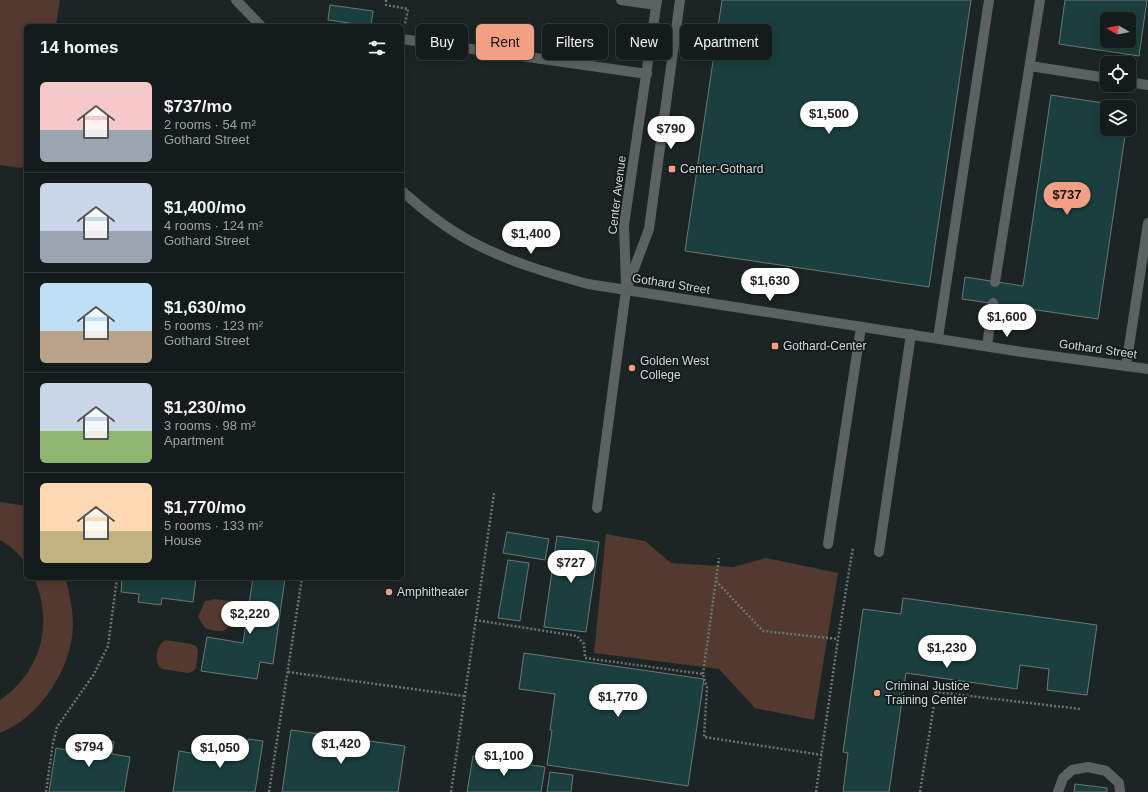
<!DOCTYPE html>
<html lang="en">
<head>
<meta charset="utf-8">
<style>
	body { margin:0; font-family:Helvetica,sans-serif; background:#1d2524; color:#f1f3f6; height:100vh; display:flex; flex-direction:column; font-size:15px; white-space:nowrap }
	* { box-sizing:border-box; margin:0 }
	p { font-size:13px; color:#9da1a3 }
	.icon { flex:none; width:22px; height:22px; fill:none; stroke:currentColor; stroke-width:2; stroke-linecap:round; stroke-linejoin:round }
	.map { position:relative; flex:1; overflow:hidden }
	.drawer { position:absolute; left:24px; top:24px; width:380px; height:556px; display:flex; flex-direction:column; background:#141c1b; border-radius:6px; box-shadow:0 2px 10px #0003,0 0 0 1px #333a3a }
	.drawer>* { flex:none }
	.top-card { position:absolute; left:416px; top:24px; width:380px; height:36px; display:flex; gap:8px }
	.needle { width:26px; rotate:279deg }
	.tools { position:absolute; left:1100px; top:12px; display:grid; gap:8px }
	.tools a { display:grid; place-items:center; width:36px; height:36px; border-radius:6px; background:#141c1b; box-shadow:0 2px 10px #0003,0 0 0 1px #333a3a; font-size:20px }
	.price { position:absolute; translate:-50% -34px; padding:0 9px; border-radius:14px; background:#fff; color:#222; font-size:13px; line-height:26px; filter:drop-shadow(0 1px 2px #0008) }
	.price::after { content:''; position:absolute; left:50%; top:24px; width:12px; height:9px; margin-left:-6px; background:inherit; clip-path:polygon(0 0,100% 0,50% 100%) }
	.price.current { background:#f39f83; color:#111 }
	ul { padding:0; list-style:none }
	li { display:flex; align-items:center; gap:12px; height:100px; padding:0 16px }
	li+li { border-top:1px solid #333a3a }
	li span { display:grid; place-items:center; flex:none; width:112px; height:80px; border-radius:6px; color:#555 }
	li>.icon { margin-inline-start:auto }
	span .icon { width:48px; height:48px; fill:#fffc; stroke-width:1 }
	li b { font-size:17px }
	h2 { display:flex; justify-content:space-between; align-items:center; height:48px; padding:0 16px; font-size:17px }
	.pill { padding:0 14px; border-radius:6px; background:#141c1b; box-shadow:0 2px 10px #0003,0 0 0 1px #333a3a; font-size:14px; line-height:36px }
	.pill.current { background:#f39f83; color:#111 }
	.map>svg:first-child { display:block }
	.green { fill:#533930 }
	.building { fill:#1a3f3e; stroke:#6c7776; fill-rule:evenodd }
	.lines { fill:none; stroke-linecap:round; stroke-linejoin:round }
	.path { stroke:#6b7373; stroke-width:2.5; stroke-dasharray:2 2; stroke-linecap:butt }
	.service { stroke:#5c6161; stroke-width:10 }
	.tertiary { stroke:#5c6161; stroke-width:10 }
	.poi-dot { fill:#f39f83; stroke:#121b1b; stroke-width:1.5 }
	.labels { text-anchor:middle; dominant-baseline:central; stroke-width:3.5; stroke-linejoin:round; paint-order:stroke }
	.poi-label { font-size:12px; fill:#d1d7d7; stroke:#121b1b; text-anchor:start }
	.street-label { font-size:12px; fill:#d1d7d7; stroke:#121b1b }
</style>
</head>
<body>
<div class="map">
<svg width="1148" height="792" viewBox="0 0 1148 792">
	<rect width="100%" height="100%" fill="#1b2524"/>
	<path class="green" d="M0,0H60L56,26H26V165L21,168L0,165Z
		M0,502L26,506V564C20,554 10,546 0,540Z
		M606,534L645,541L671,563L733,567L766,558L838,573L814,720L755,708L719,669L594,653Z
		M34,578H65L66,581C70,596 73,610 73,626C72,669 39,718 0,733V700C41,672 54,624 34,578Z
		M213,599L231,601L228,608L233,612C228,631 227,635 205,628L198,617L205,601L212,600Z
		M166,640L191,644L196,646L198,650L196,668L193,671L188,673L162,669C153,663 156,644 166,640Z"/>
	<path class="building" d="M722,0H971L929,287L685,251Z
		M1065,0H1147L1139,56L1059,44ZM1107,19H1129V41H1107Z
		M330,5L373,11L371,26L328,20Z
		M1051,95L1129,107H1107V129H1126L1098,319L962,299L965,277L1023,286Z
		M507,532L549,539L545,560L503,553Z
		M557,536L599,542L586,632L544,627Z
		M508,560L529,563L520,621L498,618Z
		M122,578H196L193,602L162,598L161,605L138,602L139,594L121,592Z
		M253,578H285L273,664L260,662L257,679L201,671L207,637L243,643Z
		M903,598L1097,625L1087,695L1047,690L1049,669L1020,665L1017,689L906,673L889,792H843L848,753L843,752L863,609L901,614Z
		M524,653L704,679L688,786L547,765L552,730H550L555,694L519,689Z
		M291,730L405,746L398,792H282Z
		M75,736L114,742L112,754L130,757L124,792H49L56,748L72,751Z
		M248,739L263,741L255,792H173L179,751L214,757L216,741L247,746Z
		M473,756L545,767L541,792H467Z
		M550,772L573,775L571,792H547Z
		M1075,784L1107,788V792H1074Z"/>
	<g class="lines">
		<path class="path" d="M386,0V5L408,9L405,24
			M716,581L763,631L838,639
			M475,620L577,636L584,644L585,658L703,674L707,688L704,737L822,755
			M288,672L464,696
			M703,674L719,558
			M46,792L53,743L57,727L94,674L108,646L117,578
			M269,792L302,578
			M451,792L494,493
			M816,792L838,639L853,547
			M920,792L936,692L1080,709"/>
		<path class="service" d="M621,0L656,5
			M402,39L647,74
			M1030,66L1107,78
			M1129,82L1148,85
			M995,282L1040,0
			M938,338L989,0
			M987,346L993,303
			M1126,366L1148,223
			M597,508L626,290
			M828,544L861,327
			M879,552L911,334
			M1058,792L1063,778L1072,770L1088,767L1106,771L1119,783L1120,792"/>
		<path class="tertiary" d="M236,0L261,26
			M402,191C423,210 446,228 470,241C507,261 548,273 588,284L1022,352L1148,369
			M626,284L624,225L657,0
			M626,290L649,229L680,0"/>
	</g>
	<g class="poi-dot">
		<rect x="668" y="165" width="8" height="8" rx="2"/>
		<rect x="771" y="342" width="8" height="8" rx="2"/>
		<circle cx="632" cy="368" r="4"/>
		<circle cx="389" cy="592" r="4"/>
		<circle cx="877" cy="693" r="4"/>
	</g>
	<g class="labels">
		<g class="poi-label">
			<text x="680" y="169">Center-Gothard</text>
			<text x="783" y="346">Gothard-Center</text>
			<text x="640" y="361">Golden West<tspan x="640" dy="14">College</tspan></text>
			<text x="397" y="592">Amphitheater</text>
			<text x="885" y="686">Criminal Justice<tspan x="885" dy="14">Training Center</tspan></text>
		</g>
		<g class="street-label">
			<text transform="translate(617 195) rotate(-83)">Center Avenue</text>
			<text transform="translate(671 284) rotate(9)">Gothard Street</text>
			<text transform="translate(1098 349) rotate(8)">Gothard Street</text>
		</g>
	</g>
</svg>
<div class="tools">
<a><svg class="needle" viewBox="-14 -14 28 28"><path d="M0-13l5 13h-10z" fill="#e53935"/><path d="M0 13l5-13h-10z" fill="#9da1a3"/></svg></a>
<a><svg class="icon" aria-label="locate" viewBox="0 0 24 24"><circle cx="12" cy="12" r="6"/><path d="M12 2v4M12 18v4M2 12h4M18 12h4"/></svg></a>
<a><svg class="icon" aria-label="layers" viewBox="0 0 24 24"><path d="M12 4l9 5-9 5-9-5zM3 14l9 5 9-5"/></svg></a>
</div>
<b class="price" style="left:829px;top:135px">$1,500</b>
<b class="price" style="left:671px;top:150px">$790</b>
<b class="price current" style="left:1067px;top:216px">$737</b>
<b class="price" style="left:531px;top:255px">$1,400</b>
<b class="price" style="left:770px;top:302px">$1,630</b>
<b class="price" style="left:1007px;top:338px">$1,600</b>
<b class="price" style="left:571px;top:584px">$727</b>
<b class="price" style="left:250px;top:635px">$2,220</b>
<b class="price" style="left:947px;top:669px">$1,230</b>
<b class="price" style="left:618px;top:718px">$1,770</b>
<b class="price" style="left:341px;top:765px">$1,420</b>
<b class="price" style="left:89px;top:768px">$794</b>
<b class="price" style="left:220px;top:769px">$1,050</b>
<b class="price" style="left:504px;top:777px">$1,100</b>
<div class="top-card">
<a class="pill">Buy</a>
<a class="pill current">Rent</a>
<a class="pill">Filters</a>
<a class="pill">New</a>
<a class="pill">Apartment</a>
</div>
<section class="drawer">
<h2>14 homes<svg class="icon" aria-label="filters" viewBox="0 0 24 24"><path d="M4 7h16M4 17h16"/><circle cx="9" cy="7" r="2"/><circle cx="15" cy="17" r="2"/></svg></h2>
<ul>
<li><span style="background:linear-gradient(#f6c9c9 60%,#9aa5b1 0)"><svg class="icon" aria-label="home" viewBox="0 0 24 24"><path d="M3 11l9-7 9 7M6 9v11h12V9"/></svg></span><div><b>$737/mo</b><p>2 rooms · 54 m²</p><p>Gothard Street</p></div></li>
<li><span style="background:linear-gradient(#c9d6e8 60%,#9aa5b1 0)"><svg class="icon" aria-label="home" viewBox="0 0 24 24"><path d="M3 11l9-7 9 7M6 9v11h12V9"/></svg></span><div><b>$1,400/mo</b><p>4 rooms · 124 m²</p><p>Gothard Street</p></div></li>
<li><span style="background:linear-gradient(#bfe0f5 60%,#b9a48a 0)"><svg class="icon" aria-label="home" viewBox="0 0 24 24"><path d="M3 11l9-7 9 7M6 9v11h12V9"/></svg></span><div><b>$1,630/mo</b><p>5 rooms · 123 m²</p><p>Gothard Street</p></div></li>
<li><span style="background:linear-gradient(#c9d6e8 60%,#8fb573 0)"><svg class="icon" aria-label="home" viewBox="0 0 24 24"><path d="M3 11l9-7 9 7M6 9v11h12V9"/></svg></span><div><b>$1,230/mo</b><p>3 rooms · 98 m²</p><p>Apartment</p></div></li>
<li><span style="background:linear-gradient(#ffd9b3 60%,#c2b280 0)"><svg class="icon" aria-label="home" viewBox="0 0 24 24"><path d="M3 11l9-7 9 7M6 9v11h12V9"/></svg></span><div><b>$1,770/mo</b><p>5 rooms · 133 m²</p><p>House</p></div></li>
</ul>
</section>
</div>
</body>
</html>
